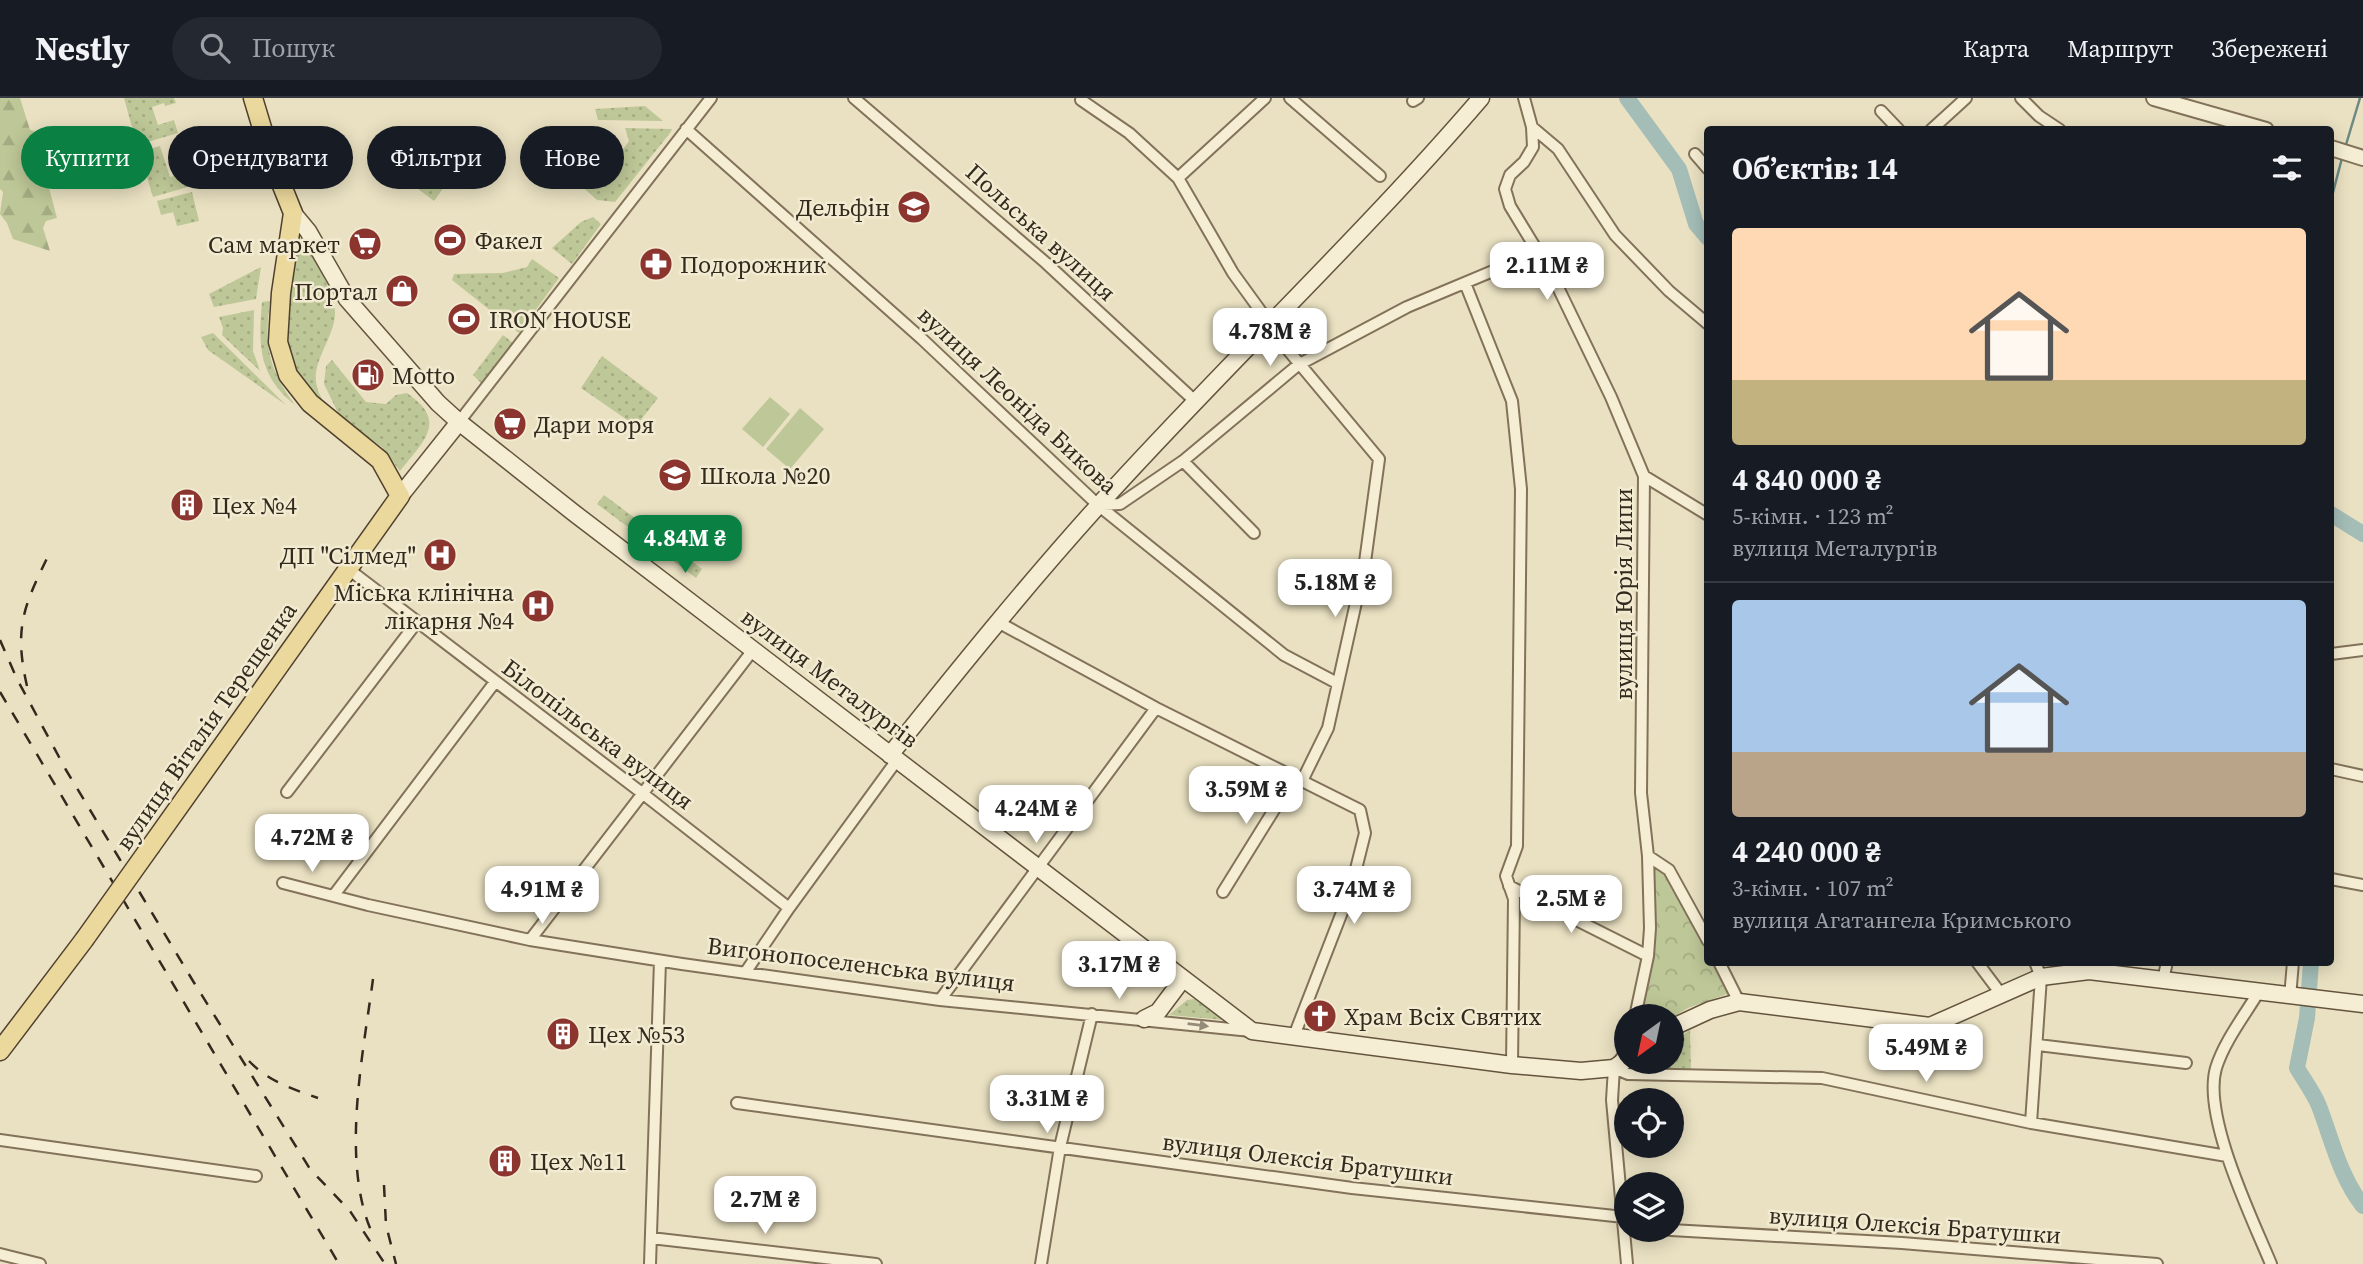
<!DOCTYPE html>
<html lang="uk">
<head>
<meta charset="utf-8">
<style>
	body { margin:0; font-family:"Source Serif 4",serif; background:#242831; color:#f1f3f6; height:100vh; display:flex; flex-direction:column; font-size:26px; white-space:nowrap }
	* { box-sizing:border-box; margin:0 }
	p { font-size:23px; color:#9ea1a6 }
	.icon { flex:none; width:38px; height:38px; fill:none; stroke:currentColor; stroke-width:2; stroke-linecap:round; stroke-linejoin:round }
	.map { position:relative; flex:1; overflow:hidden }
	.details { position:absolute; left:1704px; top:28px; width:630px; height:840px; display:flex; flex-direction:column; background:#171b24; border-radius:7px; box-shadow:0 4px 18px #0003 }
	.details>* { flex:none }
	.banner { position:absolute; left:21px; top:28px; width:665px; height:63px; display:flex; gap:14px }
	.needle { width:46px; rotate:213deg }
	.buttons { position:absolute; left:1614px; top:906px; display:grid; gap:14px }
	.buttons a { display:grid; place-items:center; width:70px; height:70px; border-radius:50%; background:#171b24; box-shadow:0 4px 18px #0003; font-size:35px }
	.price { position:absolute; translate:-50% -60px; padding:0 16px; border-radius:14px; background:#fff; color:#222; font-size:23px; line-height:46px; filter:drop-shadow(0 2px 4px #0008) }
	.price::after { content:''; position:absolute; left:50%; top:42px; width:21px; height:16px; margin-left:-10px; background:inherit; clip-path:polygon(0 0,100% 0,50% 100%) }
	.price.current { background:#0b8043; color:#fff }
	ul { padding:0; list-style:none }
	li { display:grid; align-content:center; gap:14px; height:371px; padding:0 28px }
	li+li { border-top:2px solid #363941 }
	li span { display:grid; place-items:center; height:217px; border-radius:7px; color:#555 }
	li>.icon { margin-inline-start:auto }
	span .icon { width:126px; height:126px; fill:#fffc; stroke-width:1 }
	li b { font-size:30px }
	h2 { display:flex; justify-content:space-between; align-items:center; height:84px; padding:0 28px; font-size:30px }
	.tag { padding:0 24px; border-radius:32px; background:#171b24; box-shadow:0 4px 18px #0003; font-size:24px; line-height:63px }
	.tag.current { background:#0b8043; color:#fff }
	header { display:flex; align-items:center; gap:42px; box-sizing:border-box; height:98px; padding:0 35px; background:#171b24; border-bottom:2px solid #363941 }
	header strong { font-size:33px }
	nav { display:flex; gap:38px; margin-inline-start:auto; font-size:24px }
	.search { width:490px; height:63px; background:#242831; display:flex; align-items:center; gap:18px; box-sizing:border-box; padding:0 24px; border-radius:38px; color:#9ea1a6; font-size:26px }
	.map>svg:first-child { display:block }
	.grass { fill:url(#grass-dots) }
	.forest { fill:url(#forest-firs) }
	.park { fill:url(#park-crowns) }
	.pitch { fill:#bec797 }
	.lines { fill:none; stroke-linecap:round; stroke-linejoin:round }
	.stream { stroke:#6c8a84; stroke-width:2.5 }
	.river { stroke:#a4bdb7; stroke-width:16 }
	.minor-casing { stroke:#82725a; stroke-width:14 }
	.tertiary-casing { stroke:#82725a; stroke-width:18 }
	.secondary-casing { stroke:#64543e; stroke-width:19 }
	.primary-casing { stroke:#50412f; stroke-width:21 }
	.minor { stroke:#f6eed4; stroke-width:10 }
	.tertiary { stroke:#f6eed4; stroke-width:14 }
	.secondary { stroke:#f6eed4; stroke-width:16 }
	.primary { stroke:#ebd89c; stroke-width:18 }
	.rail { stroke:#332a1e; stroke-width:2.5; stroke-dasharray:12 12; stroke-linecap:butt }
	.primary-bridge-casing { stroke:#50412f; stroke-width:21; stroke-linecap:butt }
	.primary-bridge { stroke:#ebd89c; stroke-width:18 }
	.oneway { fill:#948c79 }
	.labels { text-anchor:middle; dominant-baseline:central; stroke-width:5; stroke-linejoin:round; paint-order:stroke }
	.poi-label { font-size:24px; fill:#332a1e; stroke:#f2ebd1; text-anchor:start }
	.street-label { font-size:24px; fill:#332a1e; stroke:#f2ebd1 }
</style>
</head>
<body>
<header>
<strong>Nestly</strong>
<div class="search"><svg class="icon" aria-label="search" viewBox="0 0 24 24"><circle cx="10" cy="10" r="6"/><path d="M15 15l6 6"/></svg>Пошук</div>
<nav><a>Карта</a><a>Маршрут</a><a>Збережені</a></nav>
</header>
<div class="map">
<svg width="2363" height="1166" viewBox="0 0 2363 1166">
	<defs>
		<pattern id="grass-dots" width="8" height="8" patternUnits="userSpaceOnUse" patternTransform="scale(1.75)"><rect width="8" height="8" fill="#bec797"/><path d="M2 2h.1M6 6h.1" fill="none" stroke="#a4ab82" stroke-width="1.8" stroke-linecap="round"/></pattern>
		<pattern id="forest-firs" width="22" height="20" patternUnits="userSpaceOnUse" patternTransform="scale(1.75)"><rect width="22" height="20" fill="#bec797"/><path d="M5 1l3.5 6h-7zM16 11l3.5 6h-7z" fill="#a4ab82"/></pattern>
		<pattern id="park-crowns" width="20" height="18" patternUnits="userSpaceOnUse" patternTransform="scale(1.75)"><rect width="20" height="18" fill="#bec797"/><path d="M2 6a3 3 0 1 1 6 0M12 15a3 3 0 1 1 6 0" fill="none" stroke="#a4ab82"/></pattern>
	</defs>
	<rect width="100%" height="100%" fill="#eae1c2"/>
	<path class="grass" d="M124,0H174L176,5L165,8L164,5L152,9L158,27L174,22L178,35L137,47Z
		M645,8L663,23L598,22L595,11Z
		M625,30L672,31L670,35L615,104L597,102L568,76L556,59L575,54L582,69C603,74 618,59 629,43Z
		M160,48L170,79L187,75L191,88L153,99L139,54Z
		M407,62L444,89L434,103L397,75Z
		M192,94L199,123L177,128L173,114L161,117L157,103Z
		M593,119L601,126L572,166L552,150L581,124Z
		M301,142C313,159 336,196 335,216C334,241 310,265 317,289C319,297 325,306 329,314C318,302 305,289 297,276C275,237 290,183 301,142Z
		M532,161L559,180L519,235L452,182L454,176L503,175L527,169Z
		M261,169L256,201L214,209L209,196Z
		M270,203C264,248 268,270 295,307C259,278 258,249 262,204Z
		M254,212L253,253L260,273L222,237L223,230L219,219Z
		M213,235L286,307L208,252L201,239Z
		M503,237L513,245L482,286L473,277Z
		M602,258L658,300L636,328L581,290Z
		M332,262L366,304L386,306L396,297L407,295C449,324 423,343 400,373L382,349L341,321L324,286L326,268Z
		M604,397L643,426L636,435L597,406Z
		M650,432L702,471L696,480L644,441Z
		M1194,901L1225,922L1169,917L1187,902Z
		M1690,932L1691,972L1634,971L1644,964H1671V945Z"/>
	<path class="forest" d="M0,0H20L30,32L34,33L57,120L46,123L43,130L50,153L13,141L7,125L0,116L3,94L0,91Z"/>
	<path class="park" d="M1655,771L1665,775L1708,855V864L1713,865L1730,895L1688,910L1671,920L1641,919L1655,843Z"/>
	<path class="pitch" d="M770,299L790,316L763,349L742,331Z
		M800,310L824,331L790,371L766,351Z"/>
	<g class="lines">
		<path class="stream" d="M2345,50L2360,0
			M2331,102L2342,60"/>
		<path class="river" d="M1627,0L1679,71L1696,126L1708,140
			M2331,416L2363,436
			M2311,864L2307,920L2297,970C2304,982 2314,995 2319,1008C2332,1042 2340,1079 2363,1108"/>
		<defs>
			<path id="minor" d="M854,0L1046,165L1196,304
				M1290,0L1380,78
				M1524,0L1532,29L1558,51L1615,137L1669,193L1708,226
				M2021,0L2039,18L2060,32
				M1081,2L1129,35L1178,80L1233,175L1262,215L1268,228L1379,361L1365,464L1328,630L1302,683
				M1413,3L1418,0
				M1881,13L1899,32
				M1532,29L1533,49L1524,64L1510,77L1505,91L1510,108L1552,177L1611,299L1644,378L1641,695L1648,758L1650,830L1648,858L1635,919
				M686,31L922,241L1098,407L1284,557L1337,585
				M1931,32L1966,0
				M1695,56L1708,71
				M1178,80L1265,0
				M1465,185L1512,303L1521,391L1517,748L1506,778L1514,801L1512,967
				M459,324L711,0
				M1183,363L1254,435
				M1644,378L1708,417
				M1098,407L1120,406L1183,363L1298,267L1407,209L1536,155
				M347,470L642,695L789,810
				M996,523L1156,610L1360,712L1365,735L1351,791L1294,938
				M2331,556L2363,552
				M2331,671L2363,678
				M287,694L417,524
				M1648,758L1669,772L1708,843
				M2331,781L2363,787
				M283,785L368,807L530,842L682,866L940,902L1251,933
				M1509,788L1648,858
				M1223,794L1285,694L1296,681
				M334,797L495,584
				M530,842L753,552
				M1719,864L1739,904
				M1977,864L2001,896
				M745,875L789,810L897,662
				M2163,882L2167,864
				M2258,895C2244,918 2224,944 2216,970C2202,1018 2252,1120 2271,1166
				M2290,899L2293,864
				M940,902L1156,610
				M2038,947L2186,965
				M1626,954L1614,970L1612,1002L1627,1166
				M1614,970L1628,976L1822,980L2031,1025L2227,1058
				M737,1005L1352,1090L1624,1119
				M2031,1025L2041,879L2035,864
				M0,1042L256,1078
				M1671,1132L1902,1145L2157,1166
				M651,1140L876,1166
				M0,1156L40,1166
				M650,1166L660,863
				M1041,1166L1060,1049L1092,916"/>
			<path id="tertiary" d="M2154,0L2266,32
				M2331,50L2363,60"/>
			<path id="secondary" d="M293,115L308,133L347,201L438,305L459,324L574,415L1252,933L1512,967L1581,973L1614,970L1626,962
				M400,398L459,324
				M890,657C958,572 1025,489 1097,409C1222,270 1359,142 1481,0
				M1144,921L1158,914L1182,882
				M1671,930L1710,912L1739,904L1930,928L2041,879L2089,873L2363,906"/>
			<path id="primary" d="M151,748L400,398L380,362L310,305L288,277L278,244L281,195L293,115L272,63L253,0
				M0,953L84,842"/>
		</defs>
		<use href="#minor" class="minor-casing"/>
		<use href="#tertiary" class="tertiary-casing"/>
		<use href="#secondary" class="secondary-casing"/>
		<use href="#primary" class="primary-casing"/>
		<use href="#minor" class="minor"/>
		<use href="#tertiary" class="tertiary"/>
		<use href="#secondary" class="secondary"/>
		<use href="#primary" class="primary"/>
		<path class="rail" d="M0,542L17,581L66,672L193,883L310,1071L350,1113L385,1166
			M27,588C13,527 25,506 51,452
			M0,594L339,1166
			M373,881C363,957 340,1066 373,1137
			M249,963C268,983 292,991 318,1000
			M384,1087L386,1127L396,1166"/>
		<defs>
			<path id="primary-bridge" d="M84,842L151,748"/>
		</defs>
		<use href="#primary-bridge" class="primary-bridge-casing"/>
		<use href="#primary-bridge" class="primary-bridge"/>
	</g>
	<defs><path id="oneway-solid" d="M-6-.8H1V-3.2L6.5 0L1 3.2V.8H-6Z" transform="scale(1.75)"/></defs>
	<use class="oneway" href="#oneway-solid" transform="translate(1198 927) rotate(7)"/>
	<defs>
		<symbol id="school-disc" viewBox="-11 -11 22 22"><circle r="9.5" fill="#8c352f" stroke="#f2ebd1"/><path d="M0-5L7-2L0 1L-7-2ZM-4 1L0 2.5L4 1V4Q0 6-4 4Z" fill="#fff"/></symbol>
		<symbol id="stadium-disc" viewBox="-11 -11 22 22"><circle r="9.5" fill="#8c352f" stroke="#f2ebd1"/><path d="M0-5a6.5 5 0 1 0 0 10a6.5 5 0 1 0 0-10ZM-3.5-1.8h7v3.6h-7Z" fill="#fff"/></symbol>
		<symbol id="supermarket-disc" viewBox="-11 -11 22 22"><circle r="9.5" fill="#8c352f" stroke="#f2ebd1"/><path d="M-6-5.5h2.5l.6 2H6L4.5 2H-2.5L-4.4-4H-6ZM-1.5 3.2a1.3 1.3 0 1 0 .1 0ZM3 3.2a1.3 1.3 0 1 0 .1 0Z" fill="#fff"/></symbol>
		<symbol id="pharmacy-disc" viewBox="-11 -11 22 22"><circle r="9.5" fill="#8c352f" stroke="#f2ebd1"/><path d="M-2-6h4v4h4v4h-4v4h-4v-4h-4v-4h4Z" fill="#fff"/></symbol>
		<symbol id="shop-disc" viewBox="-11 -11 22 22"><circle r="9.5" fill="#8c352f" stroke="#f2ebd1"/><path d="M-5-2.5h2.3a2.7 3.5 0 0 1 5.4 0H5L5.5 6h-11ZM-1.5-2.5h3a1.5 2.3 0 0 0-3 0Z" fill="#fff"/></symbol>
		<symbol id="fuel-disc" viewBox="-11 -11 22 22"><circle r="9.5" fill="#8c352f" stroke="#f2ebd1"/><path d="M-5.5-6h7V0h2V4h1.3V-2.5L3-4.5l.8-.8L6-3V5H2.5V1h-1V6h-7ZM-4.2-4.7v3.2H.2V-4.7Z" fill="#fff"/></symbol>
		<symbol id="building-disc" viewBox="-11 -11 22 22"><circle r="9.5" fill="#8c352f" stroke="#f2ebd1"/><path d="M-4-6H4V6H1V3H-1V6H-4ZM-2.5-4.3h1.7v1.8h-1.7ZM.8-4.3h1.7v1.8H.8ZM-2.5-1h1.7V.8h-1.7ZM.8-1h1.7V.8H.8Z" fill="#fff"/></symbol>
		<symbol id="hospital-disc" viewBox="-11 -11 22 22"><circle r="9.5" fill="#8c352f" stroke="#f2ebd1"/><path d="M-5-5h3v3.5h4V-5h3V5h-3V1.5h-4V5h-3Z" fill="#fff"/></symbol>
		<symbol id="church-disc" viewBox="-11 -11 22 22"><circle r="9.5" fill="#8c352f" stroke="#f2ebd1"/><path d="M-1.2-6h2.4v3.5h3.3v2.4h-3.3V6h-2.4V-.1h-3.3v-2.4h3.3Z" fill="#fff"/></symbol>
	</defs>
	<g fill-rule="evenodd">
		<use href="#school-disc" x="895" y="90" width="38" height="38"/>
		<use href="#stadium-disc" x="431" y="123" width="38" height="38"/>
		<use href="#supermarket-disc" x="346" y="127" width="38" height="38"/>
		<use href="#pharmacy-disc" x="637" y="147" width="38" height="38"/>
		<use href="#shop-disc" x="383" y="174" width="38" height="38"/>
		<use href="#stadium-disc" x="445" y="202" width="38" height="38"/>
		<use href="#fuel-disc" x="349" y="258" width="38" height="38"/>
		<use href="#supermarket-disc" x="491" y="307" width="38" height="38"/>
		<use href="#school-disc" x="656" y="358" width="38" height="38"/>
		<use href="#building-disc" x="168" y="388" width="38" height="38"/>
		<use href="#hospital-disc" x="421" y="438" width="38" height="38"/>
		<use href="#hospital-disc" x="519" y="489" width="38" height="38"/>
		<use href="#church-disc" x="1301" y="899" width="38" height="38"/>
		<use href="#building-disc" x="544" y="917" width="38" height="38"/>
		<use href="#building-disc" x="486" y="1044" width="38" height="38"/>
	</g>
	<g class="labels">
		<g class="poi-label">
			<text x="890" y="109" text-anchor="end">Дельфін</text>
			<text x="475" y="142">Факел</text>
			<text x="340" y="146" text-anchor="end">Сам маркет</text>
			<text x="680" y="166">Подорожник</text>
			<text x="378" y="193" text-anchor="end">Портал</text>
			<text x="489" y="221">IRON HOUSE</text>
			<text x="392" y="277">Motto</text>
			<text x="534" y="326">Дари моря</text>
			<text x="700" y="377">Школа №20</text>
			<text x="212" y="407">Цех №4</text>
			<text x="416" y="457" text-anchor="end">ДП "Сілмед"</text>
			<text x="514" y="494" text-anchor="end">Міська клінічна<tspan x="514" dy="28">лікарня №4</tspan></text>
			<text x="1344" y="918">Храм Всіх Святих</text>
			<text x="588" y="936">Цех №53</text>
			<text x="530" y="1063">Цех №11</text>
		</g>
		<g class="street-label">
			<text transform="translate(1041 134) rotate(42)">Польська вулиця</text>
			<text transform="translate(1018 302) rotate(43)">вулиця Леоніда Бикова</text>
			<text transform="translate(1623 496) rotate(-90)">вулиця Юрія Липи</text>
			<text transform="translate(830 580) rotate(37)">вулиця Металургів</text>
			<text transform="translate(206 628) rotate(-55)">вулиця Віталія Терещенка</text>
			<text transform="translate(598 636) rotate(37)">Білопільська вулиця</text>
			<text transform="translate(861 866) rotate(7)">Вигонопоселенська вулиця</text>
			<text transform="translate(1308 1061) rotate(7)">вулиця Олексія Братушки</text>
			<text transform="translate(1915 1127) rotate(4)">вулиця Олексія Братушки</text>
		</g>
	</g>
</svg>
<div class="buttons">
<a><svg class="needle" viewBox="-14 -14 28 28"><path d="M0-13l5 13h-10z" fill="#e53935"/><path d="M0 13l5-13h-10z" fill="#9ea1a6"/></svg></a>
<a><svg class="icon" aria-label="locate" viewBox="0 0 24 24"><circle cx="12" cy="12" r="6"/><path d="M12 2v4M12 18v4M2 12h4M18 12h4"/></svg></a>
<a><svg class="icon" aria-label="layers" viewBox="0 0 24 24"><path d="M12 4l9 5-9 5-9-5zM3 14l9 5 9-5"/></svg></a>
</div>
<b class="price" style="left:1547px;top:204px">2.11M ₴</b>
<b class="price" style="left:1270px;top:270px">4.78M ₴</b>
<b class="price current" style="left:685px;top:477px">4.84M ₴</b>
<b class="price" style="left:1335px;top:521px">5.18M ₴</b>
<b class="price" style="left:1246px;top:728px">3.59M ₴</b>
<b class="price" style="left:1036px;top:747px">4.24M ₴</b>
<b class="price" style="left:312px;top:776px">4.72M ₴</b>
<b class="price" style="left:542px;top:828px">4.91M ₴</b>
<b class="price" style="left:1354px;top:828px">3.74M ₴</b>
<b class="price" style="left:1571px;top:837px">2.5M ₴</b>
<b class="price" style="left:1119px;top:903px">3.17M ₴</b>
<b class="price" style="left:1926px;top:986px">5.49M ₴</b>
<b class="price" style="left:1047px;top:1037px">3.31M ₴</b>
<b class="price" style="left:765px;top:1138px">2.7M ₴</b>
<div class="banner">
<a class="tag current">Купити</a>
<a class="tag">Орендувати</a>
<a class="tag">Фільтри</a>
<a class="tag">Нове</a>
</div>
<section class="details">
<h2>Об’єктів: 14<svg class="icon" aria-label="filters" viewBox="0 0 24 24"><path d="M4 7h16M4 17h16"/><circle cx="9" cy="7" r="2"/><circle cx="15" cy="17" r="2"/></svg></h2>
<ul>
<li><span style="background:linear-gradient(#ffd9b3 70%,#c2b280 0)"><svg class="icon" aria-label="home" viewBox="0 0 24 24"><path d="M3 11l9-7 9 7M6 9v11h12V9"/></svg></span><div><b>4 840 000 ₴</b><p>5-кімн. · 123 m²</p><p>вулиця Металургів</p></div></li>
<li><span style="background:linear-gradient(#a9c7e8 70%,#b9a48a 0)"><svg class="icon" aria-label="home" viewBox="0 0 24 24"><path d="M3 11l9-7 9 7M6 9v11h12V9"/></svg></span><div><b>4 240 000 ₴</b><p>3-кімн. · 107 m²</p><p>вулиця Агатангела Кримського</p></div></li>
</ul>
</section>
</div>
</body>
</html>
